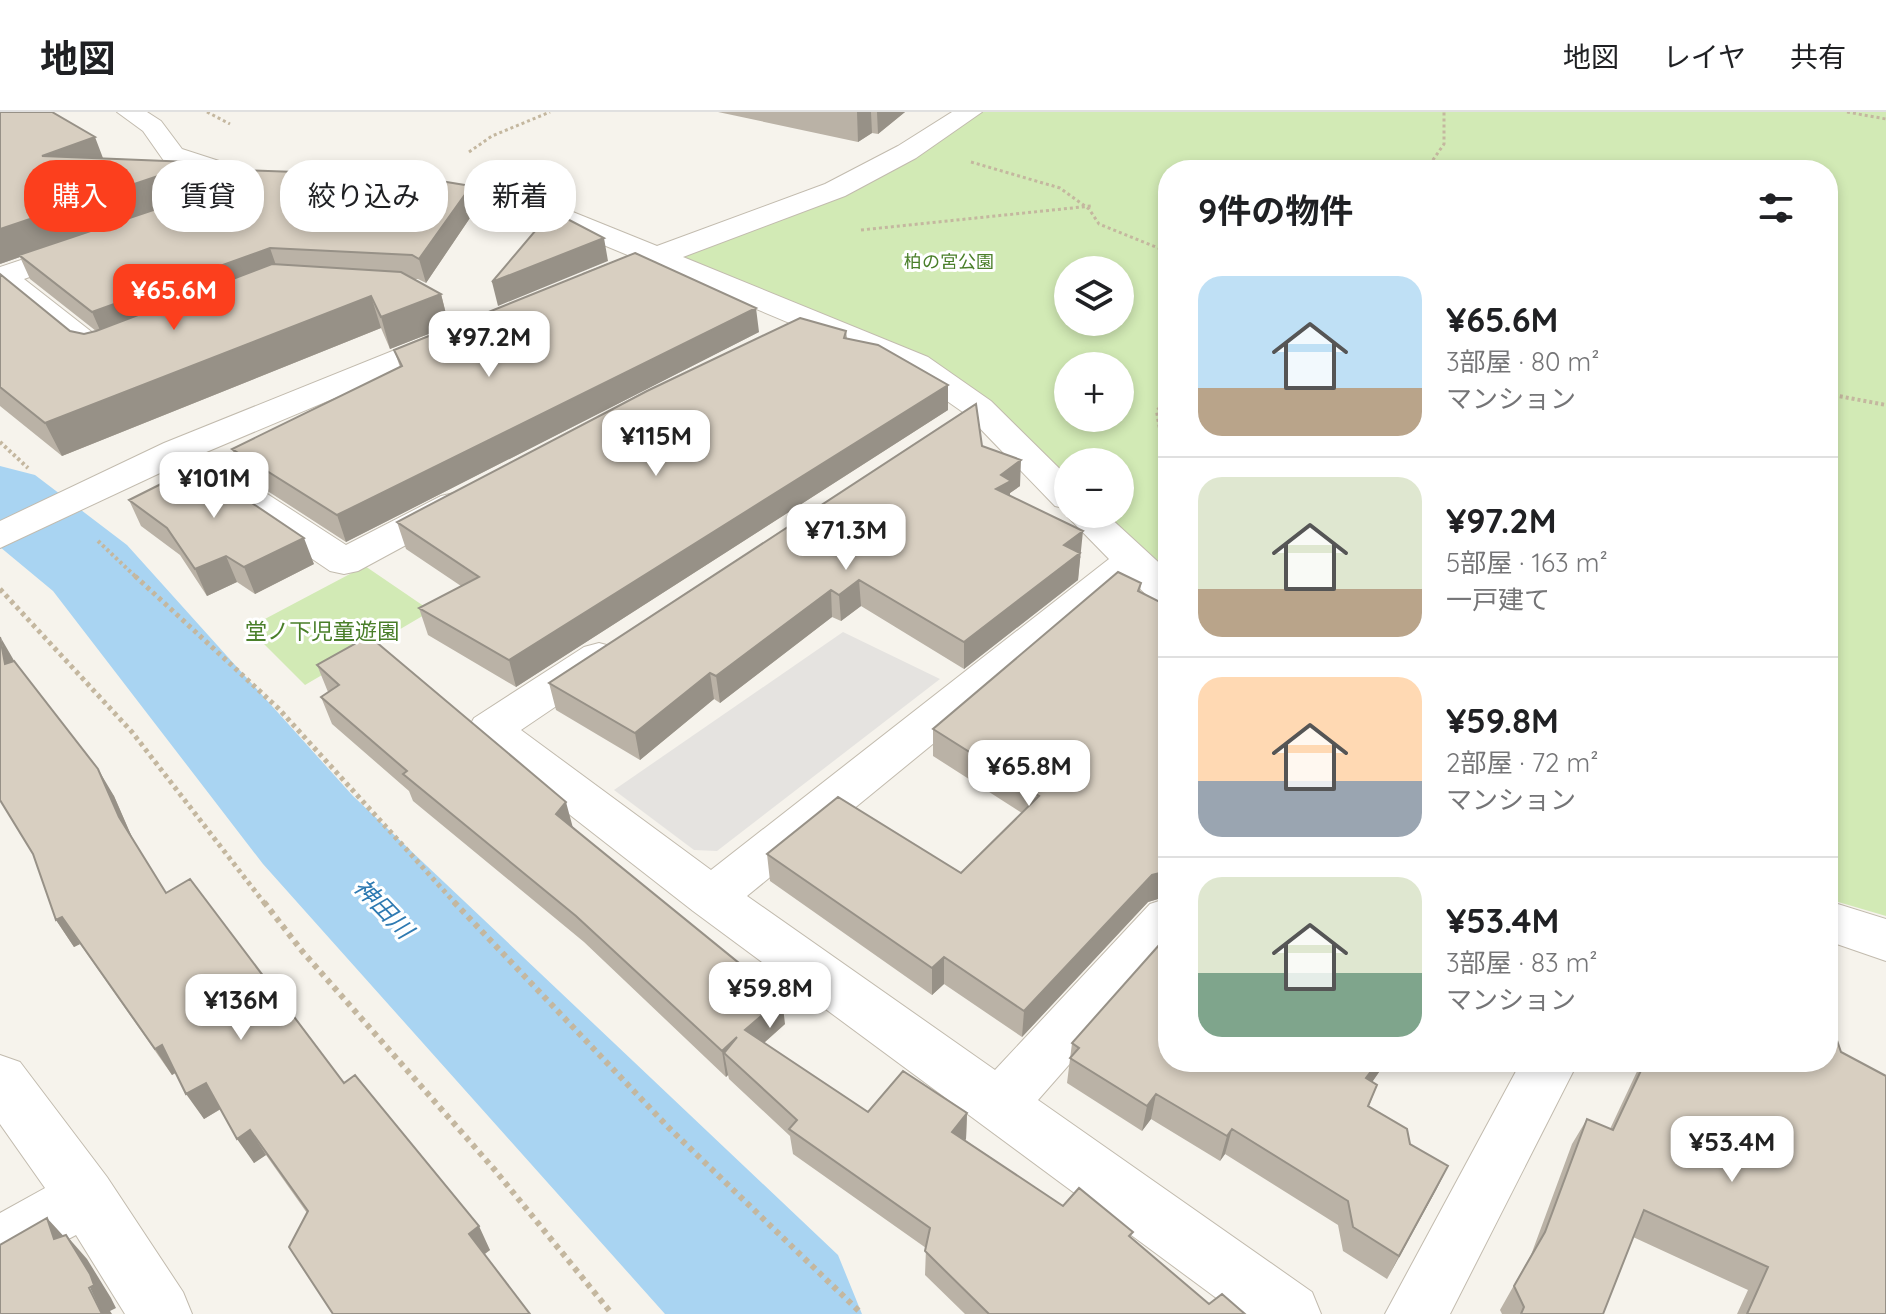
<!DOCTYPE html>
<html lang="ja">
<head>
<meta charset="utf-8">
<style>
	body { margin:0; font-family:Quicksand,"Noto Sans JP",sans-serif; background:#f6f6f6; color:#202124; height:100vh; display:flex; flex-direction:column; font-size:30px; white-space:nowrap }
	* { box-sizing:border-box; margin:0 }
	p { font-size:26px; color:#757577 }
	.icon { flex:none; width:44px; height:44px; fill:none; stroke:currentColor; stroke-width:2; stroke-linecap:round; stroke-linejoin:round }
	.map { position:relative; flex:1; overflow:hidden }
	.side { position:absolute; left:1158px; top:48px; width:680px; height:912px; display:flex; flex-direction:column; background:#fff; border-radius:32px; box-shadow:0 4px 12px #0003 }
	.side>* { flex:none }
	.banner { position:absolute; left:24px; top:48px; width:760px; height:72px; display:flex; gap:16px }
	.tools { position:absolute; left:1054px; top:144px; display:grid; gap:16px }
	.tools a { display:grid; place-items:center; width:80px; height:80px; border-radius:50%; background:#fff; box-shadow:0 4px 12px #0003; font-size:40px }
	.price { position:absolute; translate:-50% -68px; padding:0 18px; border-radius:16px; background:#fff; color:#222; font-size:26px; line-height:52px; filter:drop-shadow(0 2px 4px #0008) }
	.price::after { content:''; position:absolute; left:50%; top:48px; width:24px; height:18px; margin-left:-12px; background:inherit; clip-path:polygon(0 0,100% 0,50% 100%) }
	.price.current { background:#fc3f1d; color:#fff }
	ul { padding:0; list-style:none }
	li { display:flex; align-items:center; gap:24px; height:200px; padding:0 40px }
	li+li { border-top:2px solid #e0e0e0 }
	li span { display:grid; place-items:center; flex:none; width:224px; height:160px; border-radius:24px; color:#555 }
	li>.icon { margin-inline-start:auto }
	span .icon { width:96px; height:96px; fill:#fffc; stroke-width:1 }
	li b { font-size:34px }
	h2 { display:flex; justify-content:space-between; align-items:center; height:96px; padding:0 40px; font-size:34px }
	.chip { padding:0 28px; border-radius:32px; background:#fff; box-shadow:0 4px 12px #0003; font-size:28px; line-height:72px }
	.chip.current { background:#fc3f1d; color:#fff }
	header { display:flex; align-items:center; gap:48px; box-sizing:border-box; height:112px; padding:0 40px; background:#fff; border-bottom:2px solid #e0e0e0 }
	header strong { font-size:38px }
	nav { display:flex; gap:44px; margin-inline-start:auto; font-size:28px }
	.map>svg:first-child { display:block }
	.green { fill:#d2eab5; fill-rule:evenodd }
	.parking { fill:#e5e3e0 }
	.lines { fill:none; stroke-linecap:round; stroke-linejoin:round }
	.river { fill:#a9d4f2; fill-rule:evenodd }
	.minor-casing { stroke:#c2bbae; stroke-width:2 }
	.path-far3 { stroke:#c4b79f; stroke-width:3; stroke-dasharray:3 3; stroke-linecap:butt }
	.path-far2 { stroke:#c4b79f; stroke-width:4; stroke-dasharray:3 3; stroke-linecap:butt }
	.path-far1 { stroke:#c4b79f; stroke-width:5; stroke-dasharray:4 4; stroke-linecap:butt }
	.path { stroke:#c4b79f; stroke-width:6; stroke-dasharray:5 5; stroke-linecap:butt }
	.minor { fill:#fff; fill-rule:evenodd }
	.wall { fill:#bab2a6 }
	.shaded-wall { fill:#979187 }
	.building { fill:#d8cfc1; stroke:#979187; stroke-width:2 }
	.labels { text-anchor:middle; dominant-baseline:central; stroke-width:6; stroke-linejoin:round; paint-order:stroke }
	.far-park-label { font-size:18px; fill:#4a7f2a; stroke:#fff }
	.park-label { font-size:22px; fill:#4a7f2a; stroke:#fff }
	.water-label { font-size:24px; font-style:italic; fill:#2e7ab2; stroke:#fff }
</style>
</head>
<body>
<header>
<strong>地図</strong>
<nav><a>地図</a><a>レイヤ</a><a>共有</a></nav>
</header>
<div class="map">
<svg width="1886" height="1202" viewBox="0 0 1886 1202">
	<rect width="100%" height="100%" fill="#f6f3ec"/>
	<path class="green" d="M965,0H1886V804L1828,787V58H1168V457L1103,402H1120V350H1068V372L979,296L652,145L835,78ZM1068,158H1120V210H1068ZM1068,254H1120V306H1068Z
		M365,454L431,499L305,573L248,516Z"/>
	<path class="parking" d="M843,520L940,567L717,739L694,738L614,678Z"/>
	<g class="lines">
		<path class="river" d="M0,354L35,363L127,433L353,684L838,1143L862,1202H665L263,752L53,479L0,435Z"/>
		<defs>
			<path id="minor" d="M117,0H147L161,9L182,37L250,59L304,63L308,69L304,75H248L164,49L143,19Z
				M952,0H982L916,46L845,84L683,145L928,245L991,289L1068,365V397L1055,394L967,303L904,259L656,155L605,174H583L579,168L583,162L630,144L536,105L415,83L405,81L401,75L405,69L415,67L553,92L657,134L825,72L898,34Z
				M81,128L91,131L96,137L91,143L24,167L102,228L121,222L132,225L137,232C127,246 103,252 86,248L0,177V155Z
				M452,215L463,218L468,225L463,232L204,341L346,433L441,384L454,381L467,384L473,392L467,400L358,459L344,462L330,459L175,354L0,436V409L164,331Z
				M1068,398V402H1106L1168,459V494L1154,490L1132,469L747,784L995,958L1150,792L1168,786V840L1038,988L1312,1180L1321,1202H1238L693,799L474,628L468,617L474,606L584,535L599,531L614,535L620,545L614,555L521,618L711,758L1109,447L1065,402Z
				M1828,789L1886,807V849L1828,829Z
				M0,943L20,950L107,1065L183,1180L192,1202H125L76,1123L0,1163V1101L45,1076L0,1012Z
				M1521,950H1578L1450,1202H1385Z"/>
		</defs>
		<use href="#minor" class="minor-casing"/>
		<path class="path-far3" d="M207,0L230,12
			M1847,0L1886,7
			M469,40L492,24L550,0
			M971,50L1060,76L1089,97L1099,112L1168,140
			M335,51L373,54
			M1426,58L1444,32V0
			M861,118L1091,94"/>
		<path class="path-far2" d="M1828,282L1886,293
			M1168,287L1157,299L1168,366
			M0,330L28,356
			M98,429L137,466"/>
		<path class="path-far1" d="M135,464L278,596L456,792
			M0,477L132,620L265,792"/>
		<path class="path" d="M264,790L302,839L494,1057L612,1202
			M454,790L668,1015L862,1202"/>
		<use href="#minor" class="minor"/>
	</g>
	<path class="wall" d="M718,0H905L878,22L872,21L858,30Z
		M103,46L191,50L201,79L187,87L476,97L426,171L418,167H413L441,182L449,214L390,237L381,216L62,344L0,294V162L70,219L84,222L96,219L30,167L20,145L0,152Z
		M846,219L847,226L948,298L516,575L428,523L419,496L461,474L406,437L397,410Z
		M759,220L346,430L243,363L232,337L400,255L394,238Z
		M982,334L1020,374L1010,381V384L1081,445L1080,446L1078,468L964,557L861,494L841,509L832,505L720,591L714,587L640,648L556,598L549,571Z
		M129,388L314,452L255,482L237,470L207,484L180,443L141,414Z
		M1141,471L1140,480L1168,494V784L1148,790L1022,925L944,872L932,883L770,769L767,742L961,761L1022,701L933,644V617Z
		M16,552L114,684L133,728L166,781L344,971L490,1138L485,1142L307,1101L266,1043L254,1051L221,997L204,1007L176,961L172,963L80,832L74,835L56,808Z
		M317,553L573,715L785,912L764,931L868,1000L967,1001L966,1027L965,1028L1063,1094L1132,1126L1209,1192L1245,1202H965L925,1163L926,1136L793,1042L790,1024L729,967L728,963L726,965L584,830L413,689L409,679L332,612L321,585L328,580Z
		M1072,931L1168,950H1386L1372,970L1377,973L1369,994L1410,1032L1448,1054L1436,1078L1387,1167L1343,1139L1338,1113L1225,1042L1220,1049L1151,1007L1142,1019L1067,971Z
		M1633,950H1828L1886,1202H1737L1748,1178L1633,1125L1603,1202H1502L1500,1198L1531,1143L1572,1032L1587,1007L1610,1017L1640,953Z"/>
	<path class="shaded-wall" d="M857,0H871L872,21L858,30Z
		M877,0H905L878,22Z
		M95,25L106,54L42,44Z
		M191,50L201,79L184,88L19,143L20,145L0,152V117Z
		M471,74L476,97L426,171L419,147Z
		M604,126L608,149L498,194L492,170Z
		M270,136L278,159L103,225L92,200Z
		M441,182L449,214L390,237L381,205Z
		M371,184L381,216L62,344L45,311Z
		M756,196L759,220L346,430L337,403Z
		M948,273V298L516,575L509,548Z
		M1021,348L1020,374L1010,381V395L996,377L1001,363Z
		M1083,419L1078,468L964,557V530L1064,433Z
		M304,426L314,452L255,482L244,455Z
		M226,444L237,470L207,484L195,457Z
		M859,468L861,494L841,509L839,483Z
		M831,478L832,505L720,591L716,564Z
		M1168,500V524L1160,506Z
		M1,526L16,552H5Z
		M710,561L714,587L640,648L635,621Z
		M98,657L114,684L135,732L119,705Z
		M566,690L573,716L556,702Z
		M1168,759V784L1148,790L1022,925L1024,899L1152,763Z
		M62,805L80,832L74,835L56,808Z
		M944,845V872L932,883V856Z
		M782,886L785,912L749,944L745,918Z
		M737,925L724,941L728,963L726,965L722,939Z
		M162,933L179,958L172,963L155,937Z
		M1378,950H1386L1357,992L1366,966Z
		M206,971L222,996L204,1007L186,982Z
		M1156,982L1151,1007L1142,1019L1147,994Z
		M967,1001L966,1027L952,1045V1020Z
		M1232,1017L1225,1042L1220,1049L1227,1024Z
		M250,1018L266,1043L254,1051L237,1027Z
		M1448,1054L1436,1078L1387,1167L1399,1144Z
		M47,1106L69,1130L54,1127Z
		M479,1114L490,1138L480,1145L469,1122Z
		M66,1123L87,1147L111,1186L116,1196L110,1199L112,1202H102Z"/>
	<path class="building" d="M0,0H52L95,25L42,44L191,50L173,59L0,117Z
		M242,58L410,64L471,74L419,147L412,143L270,136L92,200L19,143L198,83Z
		M552,99L604,126L492,170Z
		M635,141L756,196L337,403L232,337L402,254L394,238Z
		M272,152L401,160L441,182L381,205L371,184L45,311L0,275V162L70,219L84,222L96,219Z
		M800,206L846,219L844,226L878,233L948,273L509,548L419,496L479,465L397,410L647,279Z
		M976,292L982,334L1021,348L1001,363L1011,369L996,377L1083,419L1064,433L1080,441L964,530L859,468L839,483L831,478L716,564L710,561L635,621L549,571Z
		M197,354L304,426L244,455L226,444L195,457L167,416L129,388Z
		M1118,460L1141,471L1138,479L1168,494V500L1160,506L1168,510V759L1152,763L1024,899L944,845L932,856L767,742L838,685L961,761L1039,684L933,617Z
		M369,524L566,690L556,702L782,886L745,918L868,1000L903,959L967,1001L952,1020L1063,1094L1079,1076L1133,1120L1129,1124L1209,1192L1222,1182L1245,1202H989L925,1139L930,1116L789,1017L797,1008L724,941L737,925L722,939L576,804L403,662L407,659L321,585L339,573L317,553Z
		M0,525L5,552L14,549L98,657L119,705L166,781L190,767L344,971L355,963L479,1114L469,1122L530,1202H333L289,1135L308,1099L250,1018L237,1027L206,971L186,982L162,933L155,937L62,805L56,808L33,742L0,688Z
		M1168,823V950H1378L1366,966L1377,973L1368,994L1407,1017L1410,1032L1448,1054L1399,1144L1353,1115L1348,1089L1232,1017L1227,1024L1156,982L1147,994L1070,946L1079,936L1072,931Z
		M1828,902L1841,940L1886,964V1202H1747L1768,1155L1644,1098L1603,1202H1521L1524,1195L1514,1174L1545,1120L1587,1007L1613,1018L1645,950H1828Z
		M47,1106L54,1127L66,1123L90,1162L94,1173L89,1176L102,1202H0V1133Z"/>
	<g class="labels">
		<g class="far-park-label">
			<text x="949" y="149">柏の宮公園</text>
		</g>
		<g class="park-label">
			<text x="322" y="519">堂ノ下児童遊園</text>
		</g>
		<g class="water-label">
			<text transform="translate(384 796) rotate(46)">神田川</text>
		</g>
	</g>
</svg>
<div class="tools">
<a><svg class="icon" aria-label="layers" viewBox="0 0 24 24"><path d="M12 4l9 5-9 5-9-5zM3 14l9 5 9-5"/></svg></a>
<a>+</a>
<a>−</a>
</div>
<b class="price current" style="left:174px;top:220px">¥65.6M</b>
<b class="price" style="left:489px;top:267px">¥97.2M</b>
<b class="price" style="left:656px;top:366px">¥115M</b>
<b class="price" style="left:214px;top:408px">¥101M</b>
<b class="price" style="left:846px;top:460px">¥71.3M</b>
<b class="price" style="left:1029px;top:696px">¥65.8M</b>
<b class="price" style="left:770px;top:918px">¥59.8M</b>
<b class="price" style="left:241px;top:930px">¥136M</b>
<b class="price" style="left:1732px;top:1072px">¥53.4M</b>
<div class="banner">
<a class="chip current">購入</a>
<a class="chip">賃貸</a>
<a class="chip">絞り込み</a>
<a class="chip">新着</a>
</div>
<section class="side">
<h2>9件の物件<svg class="icon" aria-label="filters" viewBox="0 0 24 24"><path d="M4 7h16M4 17h16"/><circle cx="9" cy="7" r="2"/><circle cx="15" cy="17" r="2"/></svg></h2>
<ul>
<li><span style="background:linear-gradient(#bfe0f5 70%,#b9a48a 0)"><svg class="icon" aria-label="home" viewBox="0 0 24 24"><path d="M3 11l9-7 9 7M6 9v11h12V9"/></svg></span><div><b>¥65.6M</b><p>3部屋 · 80 m²</p><p>マンション</p></div></li>
<li><span style="background:linear-gradient(#dfe7d0 70%,#b9a48a 0)"><svg class="icon" aria-label="home" viewBox="0 0 24 24"><path d="M3 11l9-7 9 7M6 9v11h12V9"/></svg></span><div><b>¥97.2M</b><p>5部屋 · 163 m²</p><p>一戸建て</p></div></li>
<li><span style="background:linear-gradient(#ffd9b3 65%,#9aa5b1 0)"><svg class="icon" aria-label="home" viewBox="0 0 24 24"><path d="M3 11l9-7 9 7M6 9v11h12V9"/></svg></span><div><b>¥59.8M</b><p>2部屋 · 72 m²</p><p>マンション</p></div></li>
<li><span style="background:linear-gradient(#dfe7d0 60%,#7fa58c 0)"><svg class="icon" aria-label="home" viewBox="0 0 24 24"><path d="M3 11l9-7 9 7M6 9v11h12V9"/></svg></span><div><b>¥53.4M</b><p>3部屋 · 83 m²</p><p>マンション</p></div></li>
</ul>
</section>
</div>
</body>
</html>
